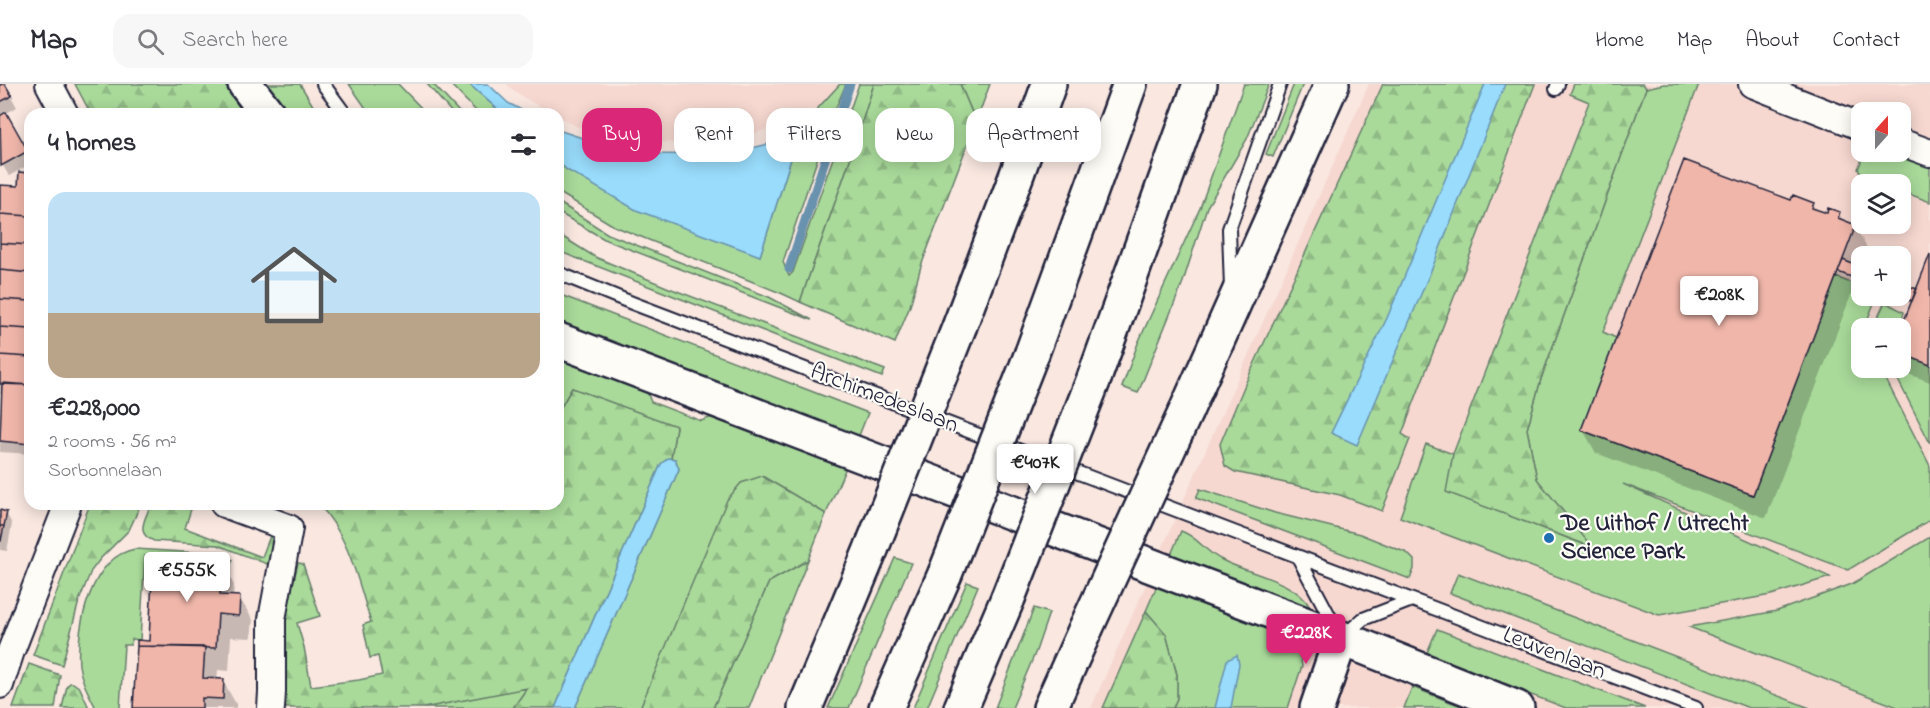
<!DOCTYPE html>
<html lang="en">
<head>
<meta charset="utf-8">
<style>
	body { margin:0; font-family:"Indie Flower",sans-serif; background:#f7f7f7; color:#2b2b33; height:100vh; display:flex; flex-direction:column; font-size:22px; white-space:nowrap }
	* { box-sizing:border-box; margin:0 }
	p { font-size:20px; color:#7c7c81 }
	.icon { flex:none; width:33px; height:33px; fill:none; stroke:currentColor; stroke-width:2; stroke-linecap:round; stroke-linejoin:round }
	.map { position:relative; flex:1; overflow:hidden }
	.drawer { position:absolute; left:24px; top:24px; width:540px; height:402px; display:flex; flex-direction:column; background:#fff; border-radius:18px; box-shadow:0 3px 15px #0003 }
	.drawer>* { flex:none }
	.banner { position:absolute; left:582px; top:24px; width:570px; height:54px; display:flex; gap:12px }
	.needle { width:39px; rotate:21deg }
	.tools { position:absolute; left:1851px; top:18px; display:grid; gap:12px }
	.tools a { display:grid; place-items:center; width:60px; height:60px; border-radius:12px; background:#fff; box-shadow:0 3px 15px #0003; font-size:30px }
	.price { position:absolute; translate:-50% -51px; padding:0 14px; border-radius:6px; background:#fff; color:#222; font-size:20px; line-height:39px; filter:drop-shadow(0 2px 3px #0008) }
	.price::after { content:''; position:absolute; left:50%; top:36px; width:18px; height:14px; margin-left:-9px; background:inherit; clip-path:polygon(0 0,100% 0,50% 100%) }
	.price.selected { background:#db2777; color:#fff }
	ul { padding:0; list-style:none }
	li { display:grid; align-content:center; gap:12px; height:318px; padding:0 24px }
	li+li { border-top:2px solid #e1e1e2 }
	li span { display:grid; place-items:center; height:186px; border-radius:18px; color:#555 }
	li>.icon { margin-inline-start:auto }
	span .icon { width:108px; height:108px; fill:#fffc; stroke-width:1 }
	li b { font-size:26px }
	h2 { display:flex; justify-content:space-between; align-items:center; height:72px; padding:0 24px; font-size:26px }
	.pill { padding:0 21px; border-radius:18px; background:#fff; box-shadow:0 3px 15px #0003; font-size:21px; line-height:54px }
	.pill.selected { background:#db2777; color:#fff }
	header { display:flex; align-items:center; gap:36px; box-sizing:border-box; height:84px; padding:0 30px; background:#fff; border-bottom:2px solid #e1e1e2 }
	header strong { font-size:28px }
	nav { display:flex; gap:33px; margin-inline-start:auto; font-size:21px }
	.search { width:420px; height:54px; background:#f7f7f7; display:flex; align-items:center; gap:15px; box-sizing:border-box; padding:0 21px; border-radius:18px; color:#7c7c81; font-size:22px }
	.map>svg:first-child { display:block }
	.built { fill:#f6d8d0; fill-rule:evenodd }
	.grass { fill:#a9da9a; stroke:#667e6a; stroke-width:1.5 }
	.forest { fill:url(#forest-firs); stroke:#667e6a; stroke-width:1.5 }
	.water { fill:#99dcfb; stroke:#6992ae; stroke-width:1.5 }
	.shadow { fill:#0003 }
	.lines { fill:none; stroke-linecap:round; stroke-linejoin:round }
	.stream { stroke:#6992ae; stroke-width:9 }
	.building { fill:#f0b6aa; stroke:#22223b; stroke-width:1.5 }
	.lane-casing { stroke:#22223b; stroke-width:16 }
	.street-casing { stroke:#22223b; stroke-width:30 }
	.secondary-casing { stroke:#22223b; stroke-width:38 }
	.highway-casing { stroke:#22223b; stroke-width:38 }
	.lane { stroke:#fdfcf7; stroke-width:12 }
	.street { stroke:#fdfcf7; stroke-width:26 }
	.secondary { stroke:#fdfcf7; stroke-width:33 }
	.highway { stroke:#fdfcf7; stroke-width:33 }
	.highway-bridge-casing { stroke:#22223b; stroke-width:38; stroke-linecap:butt }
	.highway-bridge { stroke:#fdfcf7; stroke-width:33 }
	.poi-dot { fill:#1f6fb2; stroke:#fdfcf7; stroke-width:2 }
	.labels { text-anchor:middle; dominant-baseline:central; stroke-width:4.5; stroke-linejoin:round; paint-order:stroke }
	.street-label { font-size:24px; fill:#22223b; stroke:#fdfcf7 }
	.poi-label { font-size:24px; font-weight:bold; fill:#22223b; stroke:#fdfcf7; text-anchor:start }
</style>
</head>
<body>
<header>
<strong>Map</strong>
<div class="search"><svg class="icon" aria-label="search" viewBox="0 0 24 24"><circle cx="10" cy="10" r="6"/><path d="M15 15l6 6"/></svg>Search here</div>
<nav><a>Home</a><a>Map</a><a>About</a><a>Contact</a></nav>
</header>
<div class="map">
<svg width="1930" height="624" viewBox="0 0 1930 624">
	<defs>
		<pattern id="forest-firs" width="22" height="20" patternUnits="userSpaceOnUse" patternTransform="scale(1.5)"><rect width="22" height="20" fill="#a9da9a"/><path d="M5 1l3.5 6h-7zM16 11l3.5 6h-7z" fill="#91bb86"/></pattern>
	</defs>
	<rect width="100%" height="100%" fill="#f9e7e0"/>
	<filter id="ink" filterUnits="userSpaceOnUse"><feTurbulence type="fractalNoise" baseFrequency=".0167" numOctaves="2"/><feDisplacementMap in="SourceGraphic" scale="12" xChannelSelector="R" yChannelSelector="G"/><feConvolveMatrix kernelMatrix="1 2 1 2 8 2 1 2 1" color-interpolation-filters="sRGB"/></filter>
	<g filter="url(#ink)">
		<path class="built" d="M506,0H840L819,23L792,37L731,57L703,59L633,58L576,42L558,32V30H554L521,12Z
			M1369,0H1930V624H1091ZM1862,28H1900V68H1862ZM1862,100H1900V140H1862ZM1862,172H1900V212H1862ZM1862,244H1900V284H1862Z"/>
		<path class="grass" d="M266,0H300L318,30H286Z
			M349,0H398L427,30H370Z
			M427,0H433L461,30H453Z
			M450,0H469L503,30H479Z
			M840,0H846L829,40L783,178L789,192L793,188L859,0H874L851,73L800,218L783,210L614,142L558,108V78L567,86L760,172L798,53L819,23Z
			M960,0H990L976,38Z
			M1244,0H1269L1247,55L1207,123L1183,198L1138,309L1122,303L1138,259L1200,124Z
			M1294,0H1303L1273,73L1266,70Z
			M1664,0H1699L1603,248L1616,254L1581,346L1753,411L1836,193L1861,203L1862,212H1877L1864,244H1862V284H1880L1930,382V436L1848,486L1623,400L1830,493L1771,511L1659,531L1400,433L1426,360L1453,370L1447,408L1591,463L1537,395L1527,345L1541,295L1646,4Z
			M1865,68H1891L1930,83V118L1901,107L1900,100C1885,100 1867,99 1858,85Z
			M558,118L608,150L769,213L812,236L606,156L561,130L558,128Z
			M558,150L595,173L669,204L885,286L882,293L558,167Z
			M558,210L868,329L858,354L558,238Z
			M1885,218L1904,228L1899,244H1873Z
			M1901,269L1930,281V359L1892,284H1900Z
			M558,271L645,303L651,318L701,337L718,331L847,381L826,430L762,392L656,588L640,624H575L679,385L675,375L671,374L676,343L572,304L558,328Z
			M1200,405L1275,429L1360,450L1407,469L1414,476V485L1410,495L1196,414Z
			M1181,447C1197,452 1206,469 1222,476C1248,490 1295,496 1310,523L1309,527L1170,473Z
			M1930,453V624H1900L1689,543L1777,527L1852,500Z
			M135,465L216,470L233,476L232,478L145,472L140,556L132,555L131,561H124L120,624H96C89,610 81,597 79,581C76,542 91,473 135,465Z
			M895,474L911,479L849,624H828Z
			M808,476L749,624H713L769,498Z
			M1458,489L1810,624H1749L1450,509Z
			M967,498L978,502L927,624H913Z
			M1158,499L1288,551L1297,558L1302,582L1288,624H1173L1177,614V590L1166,550L1146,527Z
			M1034,524L1049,529L1036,567L1012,624H995Z
			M1437,545L1645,624H1566L1426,571Z
			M528,603L513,624H423Z
			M1412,603L1466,624H1404Z"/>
		<path class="forest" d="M75,0H224L244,30H91Z
			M874,0H960L976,38L921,182L910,222L895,259L800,218L851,73Z
			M1383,0H1535L1402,350L1410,355L1382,427L1340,411L1235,388L1225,382L1220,360L1246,298Z
			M1574,0H1643L1646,4L1541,295L1527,345L1537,395L1592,463L1446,408L1453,370L1589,18L1570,10Z
			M572,304L676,342L671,374L661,380L555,624H513L527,604L423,624H282L285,532L298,479L303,480L320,532L297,539L304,563L311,602L359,596L382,591L378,572L370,574L363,541L371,538C358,498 349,451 318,420H558V328Z
			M762,392L826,430L808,476L769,498L713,624H640L727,416L741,399Z
			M90,420H141L129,446L101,474L91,487L79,517L62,581L33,571Z
			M151,420H187L192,422L185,444L262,473L270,452L274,454L272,482L218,461L154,457C134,450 146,434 151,420Z
			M1146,527L1166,550L1177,591V614L1173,624H1103Z
			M29,580L60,591L55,624H13Z
			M70,599H73L80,604L89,624H62L67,602Z"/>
		<path class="water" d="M469,0H488L508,19L529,30H503Z
			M1485,0H1505L1433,182L1357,361L1331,349L1387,234Z
			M558,46L610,63L657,70L705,71L756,63L798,53L760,172L636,126L567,86L558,78Z
			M668,374L675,375L679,385L575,624H555L661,380Z
			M1237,571L1239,580L1231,624H1215L1227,576Z"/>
		<path class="shadow" d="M0,0H4L17,23L5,30L30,74V80L9,92L2,80L0,81Z
			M30,90V370L0,368V328H2L3,311L0,310V102L19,104Z
			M1792,118L1813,120L1818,128L1828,131L1839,130L1844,138L1855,142L1868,166L1866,172H1862V200L1856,198L1766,434L1596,369L1583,346Z
			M1930,174V298L1908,290L1900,276V251L1913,220L1891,212L1917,208Z
			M0,428L6,429L12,440L7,467L0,466Z
			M221,478L234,501L233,513H239L253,536L251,554L231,553L229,587L218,586L217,597H223L236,620V624H135L150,559Z"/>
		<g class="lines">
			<path class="stream" d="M789,185L850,0"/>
		</g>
		<path class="building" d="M2,0H5L12,12L0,18V1Z
			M6,28L28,67L1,82L0,32Z
			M1684,76L1791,116L1793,111L1814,119L1812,124L1827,129L1828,124L1840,128L1838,134L1856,141L1753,411L1581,346Z
			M19,88L30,89V132L0,130V101L18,102Z
			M0,130L30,132V161L0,159Z
			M0,159L30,161V189L0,186Z
			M1930,170V281L1900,269V247Z
			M1843,176L1862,184V197L1838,188Z
			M0,186L30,189V217L0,215Z
			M1900,199L1917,205L1912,217L1899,212Z
			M0,215L30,217V245L0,243Z
			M0,243L30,245V273L0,271Z
			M0,271L30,273V301L0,300Z
			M2,299L30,301V360L0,357Z
			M0,426L7,428L4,442H0Z
			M0,442H4L1,457H0Z
			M153,473L222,477L220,511L240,512L239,532L218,530L216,564L137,562V556L149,557Z
			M137,562L205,563L203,594L224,595L223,615L202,614V624H133Z"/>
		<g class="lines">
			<defs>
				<path id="lane" d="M323,0L345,30
					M1556,5L1558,0
					M558,189L632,219L1696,624
					M1231,205L1229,145L1280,0
					M1298,473L1341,554L1363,535L1412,516"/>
				<path id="street" d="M49,0L65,30
					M1752,0L1862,43
					M1900,58L1930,69
					M224,420L289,444L272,535V608L271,624
					M0,601L11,567L68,420"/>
				<path id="secondary" d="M245,0L268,30
					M558,256L1341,554L1517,624
					M1317,624L1341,554"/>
				<path id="highway" d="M960,241L1017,90L1049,0
					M1032,269L1130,0
					M1095,292L1200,0
					M1186,327L1332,0
					M805,624L872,463
					M886,624L945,490
					M961,624L1008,514
					M1050,624L1086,544"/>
			</defs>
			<use href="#lane" class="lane-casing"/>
			<use href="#street" class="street-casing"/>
			<use href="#secondary" class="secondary-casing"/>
			<use href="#highway" class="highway-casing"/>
			<use href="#lane" class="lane"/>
			<use href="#street" class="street"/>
			<use href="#secondary" class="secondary"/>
			<use href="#highway" class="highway"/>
			<defs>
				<path id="highway-bridge" d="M872,463L960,241
					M945,490L1032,269
					M1008,514L1095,292
					M1086,544L1186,327"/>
			</defs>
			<use href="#highway-bridge" class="highway-bridge-casing"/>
			<use href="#highway-bridge" class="highway-bridge"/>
		</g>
	</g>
	<circle class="poi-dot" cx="1549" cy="454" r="6"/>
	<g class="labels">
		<g class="street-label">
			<text transform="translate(884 315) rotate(21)">Archimedeslaan</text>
			<text transform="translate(1554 570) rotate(21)">Leuvenlaan</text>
		</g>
		<g class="poi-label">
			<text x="1561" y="440">De Uithof / Utrecht<tspan x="1561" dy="28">Science Park</tspan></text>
		</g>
	</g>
</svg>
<div class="tools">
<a><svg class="needle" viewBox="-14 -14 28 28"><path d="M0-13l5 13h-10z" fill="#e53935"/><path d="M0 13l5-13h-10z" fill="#7c7c81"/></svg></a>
<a><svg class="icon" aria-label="layers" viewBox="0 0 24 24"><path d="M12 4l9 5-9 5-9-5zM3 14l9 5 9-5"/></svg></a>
<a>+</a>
<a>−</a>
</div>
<b class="price" style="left:1719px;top:243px">€208K</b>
<b class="price" style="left:1035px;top:411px">€407K</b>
<b class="price" style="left:187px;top:519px">€555K</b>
<b class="price selected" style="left:1306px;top:581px">€228K</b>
<div class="banner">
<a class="pill selected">Buy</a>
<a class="pill">Rent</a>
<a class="pill">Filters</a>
<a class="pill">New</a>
<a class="pill">Apartment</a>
</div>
<section class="drawer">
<h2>4 homes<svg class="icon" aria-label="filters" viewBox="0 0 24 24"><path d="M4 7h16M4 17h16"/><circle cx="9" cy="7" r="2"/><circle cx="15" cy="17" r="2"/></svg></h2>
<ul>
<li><span style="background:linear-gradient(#bfe0f5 65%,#b9a48a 0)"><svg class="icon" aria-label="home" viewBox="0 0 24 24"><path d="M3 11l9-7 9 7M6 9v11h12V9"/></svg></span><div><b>€228,000</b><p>2 rooms · 56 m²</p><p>Sorbonnelaan</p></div></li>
</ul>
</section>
</div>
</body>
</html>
